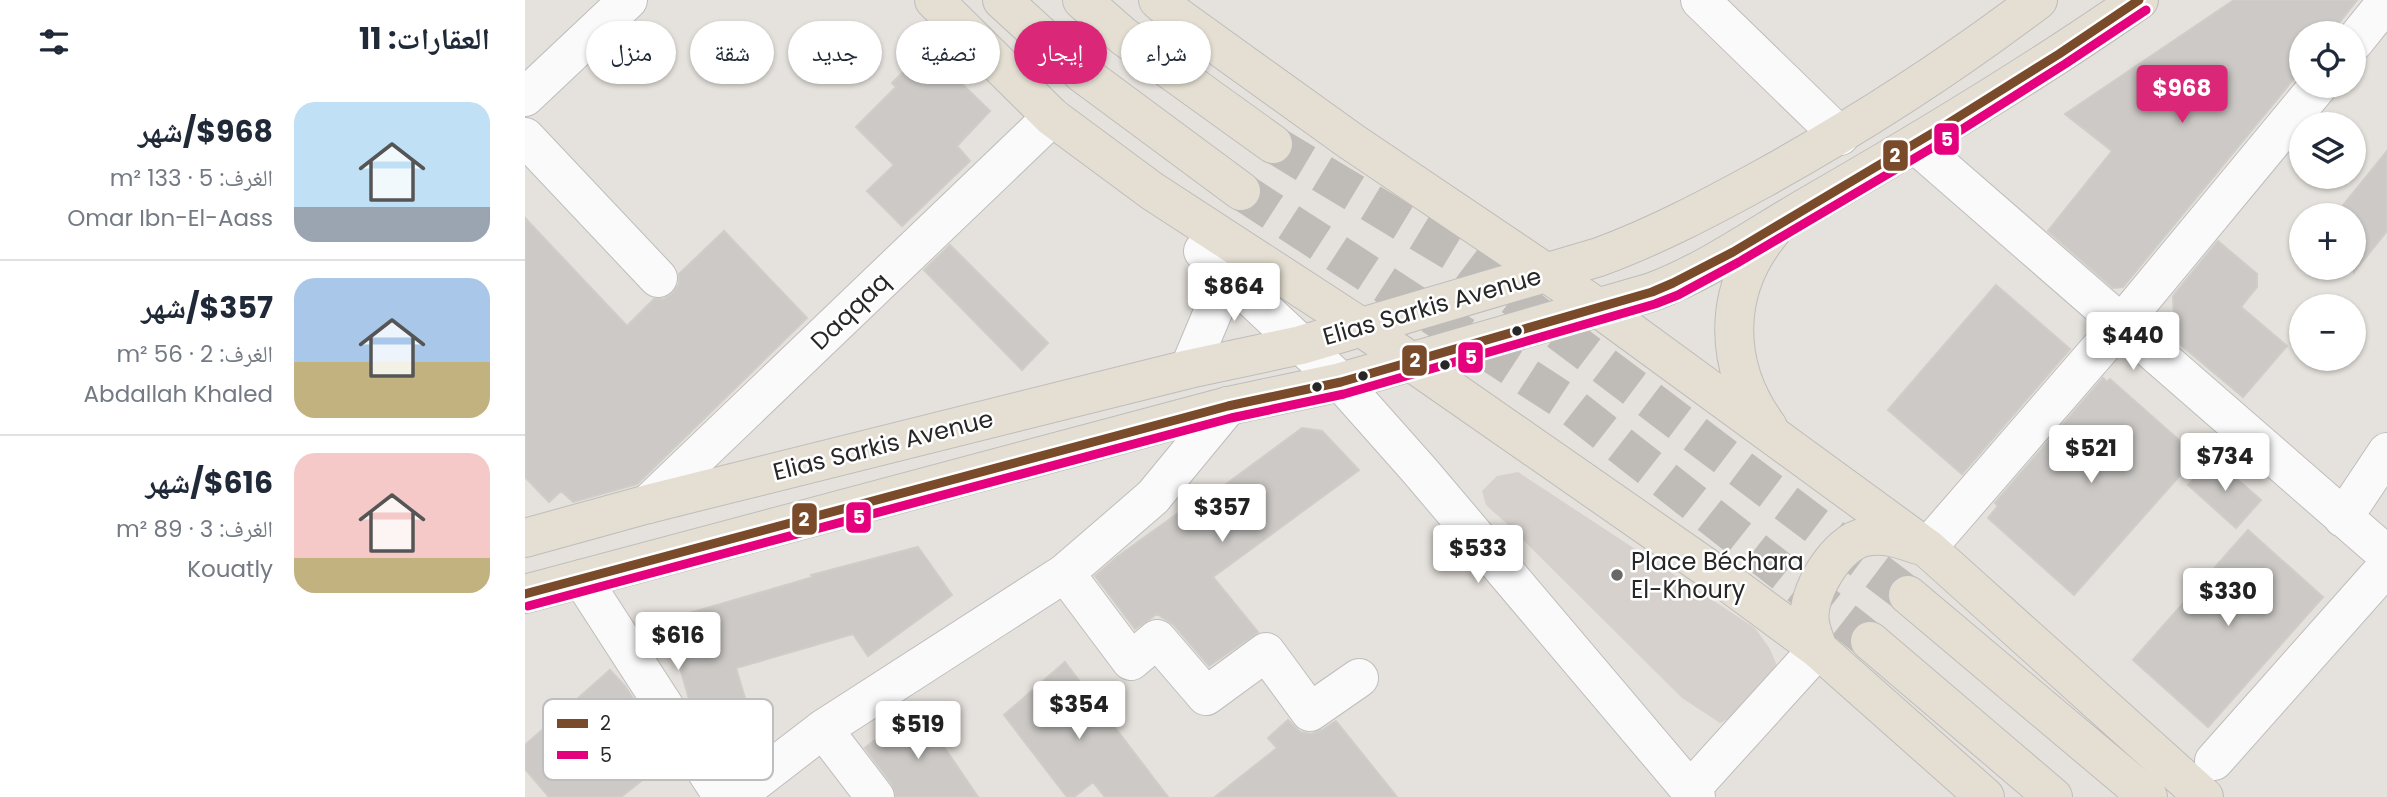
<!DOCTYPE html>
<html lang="ar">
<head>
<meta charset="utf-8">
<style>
	body { margin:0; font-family:Poppins,"Noto Naskh Arabic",sans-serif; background:#f6f6f7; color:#1f2937; direction:rtl; height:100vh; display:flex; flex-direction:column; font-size:26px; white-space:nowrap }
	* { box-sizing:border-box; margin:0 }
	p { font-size:23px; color:#747a83 }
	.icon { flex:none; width:38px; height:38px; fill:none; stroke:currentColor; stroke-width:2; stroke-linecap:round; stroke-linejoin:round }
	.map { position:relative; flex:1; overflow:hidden; direction:ltr }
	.drawer { display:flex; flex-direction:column; background:#fff; width:525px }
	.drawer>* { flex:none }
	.top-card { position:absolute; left:21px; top:21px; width:665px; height:63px; direction:rtl; display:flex; gap:14px }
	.buttons { position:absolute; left:1764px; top:21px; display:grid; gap:14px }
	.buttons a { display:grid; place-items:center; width:77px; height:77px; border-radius:50%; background:#fff; box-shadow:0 2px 5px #0004; font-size:35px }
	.price { position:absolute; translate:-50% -60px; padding:0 16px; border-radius:7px; background:#fff; color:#222; font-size:23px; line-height:46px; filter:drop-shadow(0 2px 4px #0008) }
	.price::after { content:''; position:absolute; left:50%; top:42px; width:21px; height:16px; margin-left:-10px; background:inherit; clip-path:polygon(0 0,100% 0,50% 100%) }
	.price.active { background:#db2777; color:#fff }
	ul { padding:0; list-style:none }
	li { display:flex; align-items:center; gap:21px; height:175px; padding:0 35px }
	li+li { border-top:2px solid #e0e1e3 }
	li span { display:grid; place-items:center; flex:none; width:196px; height:140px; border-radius:21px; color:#555 }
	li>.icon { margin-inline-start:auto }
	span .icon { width:84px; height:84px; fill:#fffc; stroke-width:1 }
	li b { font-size:30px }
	h2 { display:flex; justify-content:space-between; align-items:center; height:84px; padding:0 35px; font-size:30px }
	.tag { padding:0 24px; border-radius:32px; background:#fff; box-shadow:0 2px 5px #0004; font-size:24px; line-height:63px }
	.tag.active { background:#db2777; color:#fff }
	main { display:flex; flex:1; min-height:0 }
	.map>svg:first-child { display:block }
	.plaza { fill:#d6d1cc }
	.building { fill:#ccc9c6; stroke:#d0cdc8; stroke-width:2 }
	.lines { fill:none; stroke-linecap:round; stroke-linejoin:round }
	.major-tunnel { stroke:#bfbcb8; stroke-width:38; stroke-dasharray:38 19; stroke-linecap:butt }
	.minor-casing { stroke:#bfbdbe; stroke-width:40 }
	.major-casing { stroke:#bebdbb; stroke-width:40 }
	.minor { stroke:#fbfafa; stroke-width:38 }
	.major { stroke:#e4dfd2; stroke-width:38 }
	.bus-1-casing { stroke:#fff; stroke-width:14 }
	.bus-2-casing { stroke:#fff; stroke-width:14 }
	.bus-1 { stroke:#7a4b2a; stroke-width:9 }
	.bus-2 { stroke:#e5007d; stroke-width:9 }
	.bus-dot { fill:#272727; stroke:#fff; stroke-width:2.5 }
	.poi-dot { fill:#6a6866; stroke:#fff; stroke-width:2.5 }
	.labels { text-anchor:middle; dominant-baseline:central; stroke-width:5; stroke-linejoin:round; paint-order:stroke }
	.street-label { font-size:24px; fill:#272727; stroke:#fff }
	.poi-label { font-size:24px; fill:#272727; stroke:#fff; text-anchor:start }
	.key { fill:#fff; stroke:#bebebe; stroke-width:2 }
	.key-label { font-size:19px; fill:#272727 }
	.line-badge { stroke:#fff; stroke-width:2.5 }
	.badge-label { font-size:19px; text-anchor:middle; font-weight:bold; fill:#fff }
</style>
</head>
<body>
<main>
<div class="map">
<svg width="1862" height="797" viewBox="0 0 1862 797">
	<rect width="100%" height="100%" fill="#e5e1dc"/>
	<path class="plaza" d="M993,472L1230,628L1245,649L1252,666L1244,690L1225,709L1195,723L1157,698L980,522L961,505L957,491L972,476Z"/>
	<path class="building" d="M1709,0H1832L1806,33H1776V70L1598,287L1588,288L1523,231L1587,151L1540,114Z
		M401,49L465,111L432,146L445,161L377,226L342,191L369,165L331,127L371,87L367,83Z
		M1862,151V231L1829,272V215H1810Z
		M0,218L102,326L129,299H139L148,293L154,284V274L199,231L282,318L112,484L48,502L36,491L24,502L0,477Z
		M1693,241L1732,274V287L1716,307L1762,346L1718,397L1650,340L1648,296Z
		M425,245L523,343L497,370L399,270Z
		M1471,285L1545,349L1437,474L1363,410Z
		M1578,378L1582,382L1585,379L1672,456L1549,595L1463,518L1473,506L1470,503Z
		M777,428L797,431L834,470L688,577L733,632L684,666L649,625L632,614L610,629L570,576L592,557L663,506L666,510Z
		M1688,458L1736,500L1711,528L1663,485Z
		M1723,530L1798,597L1683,727L1608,660Z
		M393,547L427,595L343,656L328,634L211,668L222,705L174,719L167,709L141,620L288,577L286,575Z
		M540,662L643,797H580L568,782L549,797H542L479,715Z
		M85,670L100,686L130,733L119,736L141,761L96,797H24L0,769V745Z
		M392,707L453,797H371L367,784L340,748Z
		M763,720L775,732L786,734L797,730L811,721L872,797H690L752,748L743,738Z"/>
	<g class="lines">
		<path class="major-tunnel" d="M748,144L934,256L1383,595
			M716,191L1042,403L1345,641"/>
		<defs>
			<path id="minor" d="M1175,0L1315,136
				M1829,42L1862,1
				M0,97L103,0
				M0,137L133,278
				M1390,144L1862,555
				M683,257L816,382L895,471L1171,797
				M664,369L690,307L683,257L678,251
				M123,504L527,117
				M1818,518L1862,452
				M1402,548L1597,323L1793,86
				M540,573L606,661L632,639L681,696L741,652L785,712L834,678
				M57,579L198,797
				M298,729L350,797
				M1689,761L1862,566
				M1166,789L1293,649
				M210,797L298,729L540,573L628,497L703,406"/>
			<path id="major" d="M409,0L527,117L627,191L836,327L1201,581L1293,649L1460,797
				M477,0L558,74L716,191
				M557,0L598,36L748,144
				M633,0L653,17L827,142L1072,307L1402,548L1679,797
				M1243,427C1198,366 1197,291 1246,232
				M0,538L123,504L664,369L776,345L1074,257C1131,236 1184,208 1237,179C1333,126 1426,66 1513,0
				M0,594L703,406L816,382L1127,292C1183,271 1233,235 1285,205C1398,140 1508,74 1614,0
				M1383,595L1623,797
				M1345,641L1528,797
				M1293,649C1290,640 1286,631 1285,623C1280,594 1312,542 1340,537C1359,533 1376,539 1393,545"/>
		</defs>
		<use href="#minor" class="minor-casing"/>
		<use href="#major" class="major-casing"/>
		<use href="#minor" class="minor"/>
		<use href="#major" class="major"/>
		<defs>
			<path id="bus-1" d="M0,594L703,406L816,382L1127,292L1148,283L1208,252L1411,131L1534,54L1614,0"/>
			<path id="bus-2" d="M3,606L706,418L819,394L1130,304L1153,295L1214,262L1417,142L1540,64L1621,10"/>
		</defs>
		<use href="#bus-1" class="bus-1-casing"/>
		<use href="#bus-2" class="bus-2-casing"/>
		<use href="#bus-1" class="bus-1"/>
		<use href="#bus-2" class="bus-2"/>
	</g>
	<g class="bus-dot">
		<circle cx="992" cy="331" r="6"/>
		<circle cx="920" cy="365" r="6"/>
		<circle cx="838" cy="376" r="6"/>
		<circle cx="792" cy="387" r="6"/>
	</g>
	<circle class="poi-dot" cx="1092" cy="575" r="7"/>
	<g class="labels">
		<g class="street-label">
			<text transform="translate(907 306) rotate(-16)">Elias Sarkis Avenue</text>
			<text transform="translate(325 311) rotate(-44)">Daqqaq</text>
			<text transform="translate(358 445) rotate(-14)">Elias Sarkis Avenue</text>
		</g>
		<g class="poi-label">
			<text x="1106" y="561">Place Béchara<tspan x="1106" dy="28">El-Khoury</tspan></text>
		</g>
	</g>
	<rect x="18" y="699" width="230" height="81" rx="10" class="key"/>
	<rect x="32" y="719" width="31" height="9" fill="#7a4b2a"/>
	<rect x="32" y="751" width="31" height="8" fill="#e5007d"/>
	<g class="key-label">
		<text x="75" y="730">2</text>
		<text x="75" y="762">5</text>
	</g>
	<g class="line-badge">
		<rect x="1408" y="122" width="27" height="34" rx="7" fill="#e5007d"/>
		<rect x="1357" y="139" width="27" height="33" rx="7" fill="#7a4b2a"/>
		<rect x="932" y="341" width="27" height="33" rx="7" fill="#e5007d"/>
		<rect x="876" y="344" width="27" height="33" rx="7" fill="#7a4b2a"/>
		<rect x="320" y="501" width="27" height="33" rx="7" fill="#e5007d"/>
		<rect x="266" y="502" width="27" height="34" rx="7" fill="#7a4b2a"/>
	</g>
	<g class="badge-label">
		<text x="1422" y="146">5</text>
		<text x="1370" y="162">2</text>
		<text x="946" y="364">5</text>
		<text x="890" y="367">2</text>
		<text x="334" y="524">5</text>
		<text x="279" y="526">2</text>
	</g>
</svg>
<div class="buttons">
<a><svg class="icon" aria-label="locate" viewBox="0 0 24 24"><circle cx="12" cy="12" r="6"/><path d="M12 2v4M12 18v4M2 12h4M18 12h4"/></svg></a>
<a><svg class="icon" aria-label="layers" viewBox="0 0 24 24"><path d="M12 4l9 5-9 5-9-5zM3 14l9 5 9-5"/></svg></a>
<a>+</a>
<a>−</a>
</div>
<b class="price active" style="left:1657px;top:125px">$968</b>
<b class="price" style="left:709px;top:323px">$864</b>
<b class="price" style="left:1608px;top:372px">$440</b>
<b class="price" style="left:1566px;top:485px">$521</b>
<b class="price" style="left:1700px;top:493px">$734</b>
<b class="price" style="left:697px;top:544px">$357</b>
<b class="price" style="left:953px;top:585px">$533</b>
<b class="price" style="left:1703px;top:628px">$330</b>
<b class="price" style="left:153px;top:672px">$616</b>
<b class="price" style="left:554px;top:741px">$354</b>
<b class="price" style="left:393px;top:761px">$519</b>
<div class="top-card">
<a class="tag">شراء</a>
<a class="tag active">إيجار</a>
<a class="tag">تصفية</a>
<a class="tag">جديد</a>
<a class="tag">شقة</a>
<a class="tag">منزل</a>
</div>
</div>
<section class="drawer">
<h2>العقارات: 11<svg class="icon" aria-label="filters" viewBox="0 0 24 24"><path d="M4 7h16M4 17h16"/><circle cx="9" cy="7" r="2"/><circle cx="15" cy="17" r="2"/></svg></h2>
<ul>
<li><span style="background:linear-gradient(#bfe0f5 75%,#9aa5b1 0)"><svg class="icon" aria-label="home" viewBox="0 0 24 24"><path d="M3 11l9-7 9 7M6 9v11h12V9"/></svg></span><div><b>$968/شهر</b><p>الغرف: 5 · 133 m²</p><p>Omar Ibn-El-Aass</p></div></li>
<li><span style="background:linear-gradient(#a9c7e8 60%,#c2b280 0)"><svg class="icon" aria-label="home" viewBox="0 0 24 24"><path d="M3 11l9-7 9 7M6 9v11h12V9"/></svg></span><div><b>$357/شهر</b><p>الغرف: 2 · 56 m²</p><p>Abdallah Khaled</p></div></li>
<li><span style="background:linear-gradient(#f6c9c9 75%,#c2b280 0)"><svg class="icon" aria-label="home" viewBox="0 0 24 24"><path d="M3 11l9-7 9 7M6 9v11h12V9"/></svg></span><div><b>$616/شهر</b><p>الغرف: 3 · 89 m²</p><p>Kouatly</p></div></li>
</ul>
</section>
</main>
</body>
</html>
